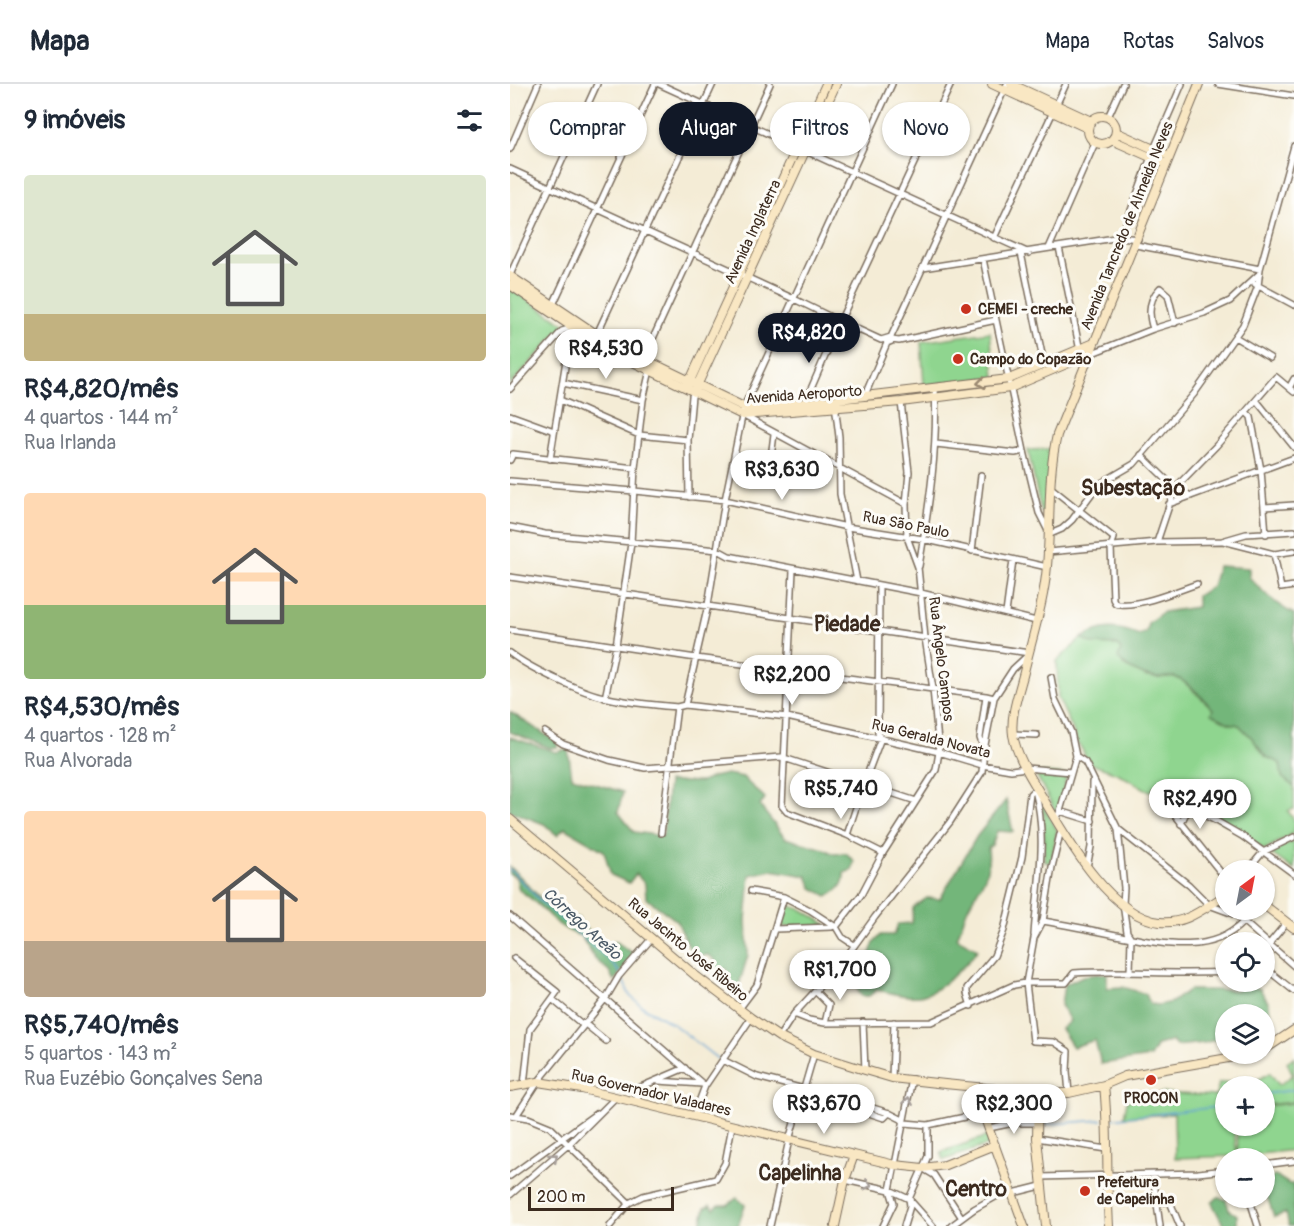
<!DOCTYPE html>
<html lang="pt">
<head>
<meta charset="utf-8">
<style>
	body { margin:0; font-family:Pangolin,sans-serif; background:#f2f2f3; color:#1f2937; height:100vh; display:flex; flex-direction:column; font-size:22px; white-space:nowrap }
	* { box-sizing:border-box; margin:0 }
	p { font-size:20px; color:#747a83 }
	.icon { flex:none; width:33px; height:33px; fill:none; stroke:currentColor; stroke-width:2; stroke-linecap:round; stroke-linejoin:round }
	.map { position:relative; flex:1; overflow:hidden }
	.side { display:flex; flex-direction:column; background:#fff; width:510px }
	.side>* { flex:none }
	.guide { position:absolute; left:18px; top:18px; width:570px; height:54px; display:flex; gap:12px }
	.needle { width:39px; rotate:32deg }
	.tools { position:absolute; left:705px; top:776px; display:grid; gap:12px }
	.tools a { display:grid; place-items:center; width:60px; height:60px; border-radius:50%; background:#fff; box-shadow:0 2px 4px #0004; font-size:30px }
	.scale { position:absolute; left:18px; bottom:15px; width:146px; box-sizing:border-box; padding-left:6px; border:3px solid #3b2a1e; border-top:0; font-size:16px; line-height:21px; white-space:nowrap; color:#3b2a1e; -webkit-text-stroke:4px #fdfcf7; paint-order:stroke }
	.price { position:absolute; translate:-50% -51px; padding:0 14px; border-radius:21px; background:#fff; color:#222; font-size:20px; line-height:39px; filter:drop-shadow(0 2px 3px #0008) }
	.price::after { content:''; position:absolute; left:50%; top:36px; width:18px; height:14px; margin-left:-9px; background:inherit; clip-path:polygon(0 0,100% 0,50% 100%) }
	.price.selected { background:#111827; color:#fff }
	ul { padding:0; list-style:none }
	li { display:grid; align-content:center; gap:12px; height:318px; padding:0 24px }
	li span { display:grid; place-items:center; height:186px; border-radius:6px; color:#555 }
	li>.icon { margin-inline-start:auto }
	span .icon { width:108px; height:108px; fill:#fffc; stroke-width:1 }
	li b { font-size:26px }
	h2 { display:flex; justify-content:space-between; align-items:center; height:72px; padding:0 24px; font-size:26px }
	.tag { padding:0 21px; border-radius:27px; background:#fff; box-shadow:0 2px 4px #0004; font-size:21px; line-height:54px }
	.tag.selected { background:#111827; color:#fff }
	header { display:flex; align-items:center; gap:36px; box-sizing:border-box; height:84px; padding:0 30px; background:#fff; border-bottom:2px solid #e0e1e3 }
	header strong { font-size:28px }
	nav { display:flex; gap:33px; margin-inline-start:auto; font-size:21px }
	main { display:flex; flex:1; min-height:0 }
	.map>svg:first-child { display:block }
	.green { fill:#8fd58f; stroke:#658056; stroke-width:1.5 }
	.forest { fill:#73b67a; stroke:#57704c; stroke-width:1.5 }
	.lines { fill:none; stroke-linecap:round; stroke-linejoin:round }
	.stream { stroke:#62a1d4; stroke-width:1.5 }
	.street-casing { stroke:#7c6e5e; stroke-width:8 }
	.secondary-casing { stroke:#7c6e5e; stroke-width:10 }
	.street { stroke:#fff; stroke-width:5 }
	.secondary { stroke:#f9e7c3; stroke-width:8 }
	.oneway { stroke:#9a8870 }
	.oneway2 { stroke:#a79f9a }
	.poi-dot { fill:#c8321e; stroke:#fdfcf7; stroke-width:2 }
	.labels { text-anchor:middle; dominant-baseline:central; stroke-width:6; stroke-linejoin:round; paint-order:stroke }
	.street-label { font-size:15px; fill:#3b2a1e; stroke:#fdfcf7 }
	.poi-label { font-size:15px; font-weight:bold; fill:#3b2a1e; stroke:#fdfcf7; text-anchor:start }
	.water-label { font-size:16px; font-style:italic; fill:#4b5a67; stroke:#fdfcf7 }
	.district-label { font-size:21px; font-weight:bold; fill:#3b2a1e; stroke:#fdfcf7 }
</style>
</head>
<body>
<header>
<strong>Mapa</strong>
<nav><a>Mapa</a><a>Rotas</a><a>Salvos</a></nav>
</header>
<main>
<section class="side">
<h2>9 imóveis<svg class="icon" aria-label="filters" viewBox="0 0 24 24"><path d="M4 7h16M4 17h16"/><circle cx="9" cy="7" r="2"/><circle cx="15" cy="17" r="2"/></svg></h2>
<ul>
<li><span style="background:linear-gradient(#dfe7d0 75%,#c2b280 0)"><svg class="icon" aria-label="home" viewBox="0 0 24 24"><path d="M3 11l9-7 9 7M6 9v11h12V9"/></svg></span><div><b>R$4,820/mês</b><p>4 quartos · 144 m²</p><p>Rua Irlanda</p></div></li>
<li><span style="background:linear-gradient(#ffd9b3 60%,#8fb573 0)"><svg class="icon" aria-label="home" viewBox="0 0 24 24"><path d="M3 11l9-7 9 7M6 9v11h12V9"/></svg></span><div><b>R$4,530/mês</b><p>4 quartos · 128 m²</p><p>Rua Alvorada</p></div></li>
<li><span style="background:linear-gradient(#ffd9b3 70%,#b9a48a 0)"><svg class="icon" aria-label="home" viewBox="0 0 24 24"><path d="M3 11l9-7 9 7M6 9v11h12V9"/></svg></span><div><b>R$5,740/mês</b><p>5 quartos · 143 m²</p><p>Rua Euzébio Gonçalves Sena</p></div></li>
</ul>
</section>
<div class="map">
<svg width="784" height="1142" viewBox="0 0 784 1142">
	<rect width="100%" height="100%" fill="#fdfcf7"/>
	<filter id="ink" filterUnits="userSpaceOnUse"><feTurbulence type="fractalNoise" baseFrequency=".0167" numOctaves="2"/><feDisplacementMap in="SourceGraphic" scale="12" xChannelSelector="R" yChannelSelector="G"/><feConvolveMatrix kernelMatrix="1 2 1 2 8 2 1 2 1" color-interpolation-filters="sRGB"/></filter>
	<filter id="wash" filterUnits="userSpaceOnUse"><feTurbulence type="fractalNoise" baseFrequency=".008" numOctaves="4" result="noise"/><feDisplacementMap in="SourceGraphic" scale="24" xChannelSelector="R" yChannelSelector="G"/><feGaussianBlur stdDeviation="1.35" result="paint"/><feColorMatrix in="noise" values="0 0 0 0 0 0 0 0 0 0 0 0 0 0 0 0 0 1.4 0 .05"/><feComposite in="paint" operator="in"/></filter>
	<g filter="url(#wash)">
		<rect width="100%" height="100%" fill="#f4ecd6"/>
		<path class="green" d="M0,204L53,239L54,242L0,301Z
			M480,248L485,293L414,301L411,258Z
			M541,365L537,432L531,427L518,366Z
			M572,554L583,560L607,561L611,566L613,581L637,593L649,594L664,592L674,598L718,639L729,641L742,654L756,673L770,679L772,693L784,703V725L778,727L784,736V749L754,766L719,741L649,707H639L609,690L578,679L572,665L567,659L563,646L548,614L547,577Z
			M525,688L557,691L548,727H545Z
			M529,714L547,746L541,779L534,777V733Z
			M784,757V786L759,768Z
			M276,821L293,826L317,841L270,843Z
			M784,973V1018L755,1021L754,1002H716V1041H723L727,1072L665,1074L664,1030L614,1033L617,1017L652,1009L706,1012L709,999L747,996L760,989L769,1001L783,991L777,978Z
			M784,1019V1066L733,1072L728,1068L727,1041H754L755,1022Z
			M478,1052L481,1060L434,1076L431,1068Z"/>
		<path class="forest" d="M708,482L739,484V493C753,508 766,521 784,530V703L772,693L770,679L756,673L742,654L729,641L719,639L701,630L703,625C692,614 681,600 667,594C661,591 655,594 649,594C636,594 615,584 608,574L611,566L607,561L583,560L572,554C592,541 608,542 629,551L636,548L638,539L653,528L687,523V512L702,502Z
			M0,628L47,658L48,663L40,664L0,648Z
			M0,653L46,668L58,665L62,693L113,708L108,728L124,748L153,752L158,698H191L203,693L217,690L233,693C239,701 247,706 255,714L250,722L275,754L314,765L324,770L336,769L344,777L342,786L334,789C335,802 327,808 317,812L302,804L297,792L261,786L240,791L236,836L238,871L228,904L216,898L219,890L216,884L209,889L203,884L205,876L198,871L183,872L167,837L136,814L135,800L126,790L119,799L101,791L94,767L55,744L47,751L34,740L0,727Z
			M496,716L503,748L487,747L482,761L478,764C481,792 471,799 459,822C454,832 451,844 447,854L468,865C458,880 427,910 409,912C394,914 381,908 366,906L359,912H352C344,903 345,889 352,880C354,877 357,875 359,872C364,861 360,862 371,851H384L388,840L402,839L403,824L417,814L430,815L467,752Z
			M0,783C21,800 38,833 68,834L71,841L99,861L105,857L125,871L104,897L99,887L85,875L71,852C43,844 33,820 9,806L6,793L0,790Z
			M597,889V904L613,903L636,910L640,920L649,921L662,918L679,906H726L739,902L750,905L759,920L760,931L716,930L715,953L694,959L666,962L662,957L647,961L640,973L591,980L585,956L563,963L551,945L560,937L551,921L554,901L573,892Z
			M765,1091L779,1100H784V1142H779L776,1129L764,1133L755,1106L754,1100Z
			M708,1113L716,1116L719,1126L727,1131V1142H714L702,1119Z
			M227,1114L235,1121L228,1142H186L191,1141L195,1124L200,1121L204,1125L209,1121H217Z"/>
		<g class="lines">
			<path class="stream" d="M0,785L33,820L98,875L110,889
				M112,894L120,912L133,923L163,940L209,976
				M754,1010L784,1006
				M486,1030H506L521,1037
				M600,1035L716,1022
				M531,1039L540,1040L592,1036"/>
		</g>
	</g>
	<g filter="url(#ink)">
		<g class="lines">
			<defs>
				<path id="street" d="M149,0L519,169
					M708,0L784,12
					M598,33L613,0
					M0,65L28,0
					M0,85L284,215L327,236L329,240H333L334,238L332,233L327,236
					M611,153L644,65L672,0
					M484,154L556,0
					M626,161L750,185
					M549,163L570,267
					M539,164L585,59
					M511,169L534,280
					M473,175L514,367L529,429L538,447
					M413,184L611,153L628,155
					M0,191L87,0
					M745,200L784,221
					M42,223L145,0
					M332,233L441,0
					M334,239L371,256L381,253L382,257L377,259L375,255
					M643,245C638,230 638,216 650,204L658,211L665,239
					M86,252L203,0
					M381,253L497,0
					M725,253L760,274
					M382,256L389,257L486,236
					M580,270L643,245L694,229L720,217L748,191
					M133,276L260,0
					M53,299L133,316
					M779,304L784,295
					M0,305L52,247L59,245L60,242
					M355,311L377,259
					M50,316L129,351L178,356
					M746,316L784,363
					M325,320L329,353L330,410L347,497
					M294,321L329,240
					M736,328L741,333L751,386L756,450
					M0,331L44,347
					M234,332L396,420
					M426,360L505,369L514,367
					M631,371L665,404L681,412
					M40,375L60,252L59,245
					M0,376L3,370L125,384
					M0,397L124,407L215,416L337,443L413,455L537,483
					M258,397L264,350
					M540,403L604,454L601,463L603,515C605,519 605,520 610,520C631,522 667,507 687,500
					M179,413L178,356L182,312L185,308
					M659,420L784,374
					M754,423L784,421
					M0,443L35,450L208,466L219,472L411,509L526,537
					M538,451L552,445L562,436L588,401L624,380L684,310L733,241L748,202L750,185L784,62
					M713,457L764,470L784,467
					M647,458L665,404L706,362L766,293L784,308
					M462,467L471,391
					M538,468L647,458L712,457L736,450L784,447
					M764,470L771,504L784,502
					M409,482C419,422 428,365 425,304
					M283,486L272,722L277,728L337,751L373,769
					M0,493L519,569
					M496,529L503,476
					M0,546L186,574L476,612L484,614
					M0,569C21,585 72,609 98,614C120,619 144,621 167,623L175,621L277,633L429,668L472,681L501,686L516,684L561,688
					M541,593L545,615L561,648L566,672L550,727L546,736
					M95,614L106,562L121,459L125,384L133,316L140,286
					M175,621L198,521L215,416L234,323L382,0
					M35,648L53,660L99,676L135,684L271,673L406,717
					M503,650L527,651
					M473,663L470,654L476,612
					M566,672L575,678L608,745L679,801L699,821L726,831L784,882
					M645,710L665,717L706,737L732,752L784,790
					M650,712L716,795
					M550,727L582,737
					M671,740L675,731L681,725
					M608,745L614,804L613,820L617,848L621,854L620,888
					M551,746L542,783L533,837L524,854L516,899L523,957L544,958L558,967L557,987L559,1009
					M151,749L167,623
					M337,751L354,699L371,654L368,649L369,502
					M577,783L581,763L582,698
					M738,786L753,768L784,753
					M241,807L274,813L300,826L326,843
					M0,832L195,1002
					M533,837C557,841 582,846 606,851C648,859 700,873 733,838
					M326,843L351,811L373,769L426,686L429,668L423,605L415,554L408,483L397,453L396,420L399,388L391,318
					M326,843L332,853L344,861
					M265,845L322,843
					M524,851C527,802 538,755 525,706
					M754,866L777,838
					M4,874L47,908L20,945L14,1001
					M754,883L784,907
					M306,908L319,921L315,939
					M42,915L73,941
					M461,922L457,909V904L484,872L494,846L512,773L520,710L525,705
					M229,925L247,901L274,813
					M284,930L299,936L315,939L421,938L504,901L516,899H556L564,889C614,886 665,891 716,888
					M353,938L355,986
					M74,939L96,957
					M269,953L284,930L334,876L365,833L440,738L472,688L474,666L484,614L503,585L517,572
					M213,976L247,993L294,1005L319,1016L374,1034L379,1029
					M382,994L384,938
					M148,997L192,1000
					M310,1010L321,1011L379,1029L391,1035L395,1039L418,1041L473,1029
					M130,1019L125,1009L126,1005L175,984
					M0,1031L18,1034L40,1043L119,1119
					M184,1031L195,1002L241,934
					M6,1032L28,998L96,914L109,892L142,854
					M479,1044L503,1039H528
					M527,1054L596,1065
					M754,1081L784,1077
					M414,1085L424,1091L452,1134
					M643,1091L650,1142
					M0,1092L87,1029
					M530,1093L688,1089L716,1086
					M335,1096L380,1106L399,1115L423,1142
					M0,1111L58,1061L105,1014
					M739,1113L748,1142
					M646,1118H660L670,1142
					M100,1142L119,1119L133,1112L206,1095L215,1079L222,1042
					M260,1142L279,1056L304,970
					M373,1142L384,1119L380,1106L402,995
					M394,1142L400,1122L399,1115L418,1072V1041
					M441,1142L464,1125L494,1108L503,1109L531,1102"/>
				<path id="secondary" d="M482,0L577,44
					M501,0L581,37
					M689,0L547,351C537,394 541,438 537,482C534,518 522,554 514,588C509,608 500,631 503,651C507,674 523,697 534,716C557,755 601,833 650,838C676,841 695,823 716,811
					M578 46a14 14 0 1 1 28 0a14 14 0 1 1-28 0Z
					M606,48L659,72
					M602,56L656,80
					M0,192L95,256L234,323L295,319L499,295L584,259
					M0,201L92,263L232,331L391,318L500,304L580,270
					M178,301L316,0
					M186,304L326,0
					M0,735L186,892L241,934L269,953L304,970L355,986L382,994L435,1000L528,1009H559L594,1001L615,992L747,969
					M754,821L784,844
					M754,966L784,946
					M594,1001C599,1048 596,1095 599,1142
					M0,1003L28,998L72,1005L385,1081L413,1084L435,1081L485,1061
					M471,1003L473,1029L514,1142
					M528,1009L527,1054L536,1142
					M325,1142L335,1096L344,1071"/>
			</defs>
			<use href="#street" class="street-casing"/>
			<use href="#secondary" class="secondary-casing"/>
			<use href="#street" class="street"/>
			<use href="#secondary" class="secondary"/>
		</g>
		<defs><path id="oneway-chevron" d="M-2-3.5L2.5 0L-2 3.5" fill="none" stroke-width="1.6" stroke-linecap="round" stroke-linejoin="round" transform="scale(1.5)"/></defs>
		<use class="oneway" href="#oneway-chevron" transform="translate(471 299) rotate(173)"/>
		<g class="oneway2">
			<use href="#oneway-chevron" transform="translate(398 1017) rotate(-81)"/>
			<use href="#oneway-chevron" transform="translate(44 1073) rotate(-41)"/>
			<use href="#oneway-chevron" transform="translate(358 1101) rotate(13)"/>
		</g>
	</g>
	<g class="poi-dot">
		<circle cx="456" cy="225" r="6"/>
		<circle cx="448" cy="275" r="6"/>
		<circle cx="641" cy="996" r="6"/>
		<circle cx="575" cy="1107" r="6"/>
	</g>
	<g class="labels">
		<g class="street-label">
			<text transform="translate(617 142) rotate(-68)">Avenida Tancredo de Almeida Neves</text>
			<text transform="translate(243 148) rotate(-65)">Avenida Inglaterra</text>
			<text transform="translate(294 311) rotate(-4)">Avenida Aeroporto</text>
			<text transform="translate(396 441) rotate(11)">Rua São Paulo</text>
			<text transform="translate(431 575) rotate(83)">Rua Ângelo Campos</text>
			<text transform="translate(421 655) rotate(14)">Rua Geralda Novata</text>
			<text transform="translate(178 866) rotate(40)">Rua Jacinto José Ribeiro</text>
			<text transform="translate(141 1009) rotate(13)">Rua Governador Valadares</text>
		</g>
		<g class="poi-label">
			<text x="468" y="225">CEMEI - creche</text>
			<text x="460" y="275">Campo do Copazão</text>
			<text x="641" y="1014" text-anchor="middle">PROCON</text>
			<text x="587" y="1098">Prefeitura<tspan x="587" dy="17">de Capelinha</tspan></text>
		</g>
		<g class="water-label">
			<text transform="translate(72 840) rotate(42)">Córrego Areão</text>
		</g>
		<g class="district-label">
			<text x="623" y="404">Subestação</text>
			<text x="337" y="540">Piedade</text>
			<text x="290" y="1089">Capelinha</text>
			<text x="466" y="1105">Centro</text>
		</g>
	</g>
</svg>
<div class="tools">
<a><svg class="needle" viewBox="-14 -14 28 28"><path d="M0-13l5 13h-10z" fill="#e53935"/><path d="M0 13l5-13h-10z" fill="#747a83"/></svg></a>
<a><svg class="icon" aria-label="locate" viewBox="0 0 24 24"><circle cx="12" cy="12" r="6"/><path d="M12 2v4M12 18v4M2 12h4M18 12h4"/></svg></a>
<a><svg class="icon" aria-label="layers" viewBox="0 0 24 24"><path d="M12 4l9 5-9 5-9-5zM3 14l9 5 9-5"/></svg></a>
<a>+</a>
<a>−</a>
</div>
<div class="scale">200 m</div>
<b class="price selected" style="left:299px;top:280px">R$4,820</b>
<b class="price" style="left:96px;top:296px">R$4,530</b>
<b class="price" style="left:272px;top:417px">R$3,630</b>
<b class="price" style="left:282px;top:622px">R$2,200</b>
<b class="price" style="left:331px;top:736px">R$5,740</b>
<b class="price" style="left:690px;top:746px">R$2,490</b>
<b class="price" style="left:330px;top:917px">R$1,700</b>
<b class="price" style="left:314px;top:1051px">R$3,670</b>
<b class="price" style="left:504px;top:1051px">R$2,300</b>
<div class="guide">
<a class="tag">Comprar</a>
<a class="tag selected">Alugar</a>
<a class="tag">Filtros</a>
<a class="tag">Novo</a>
</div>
</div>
</main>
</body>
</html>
